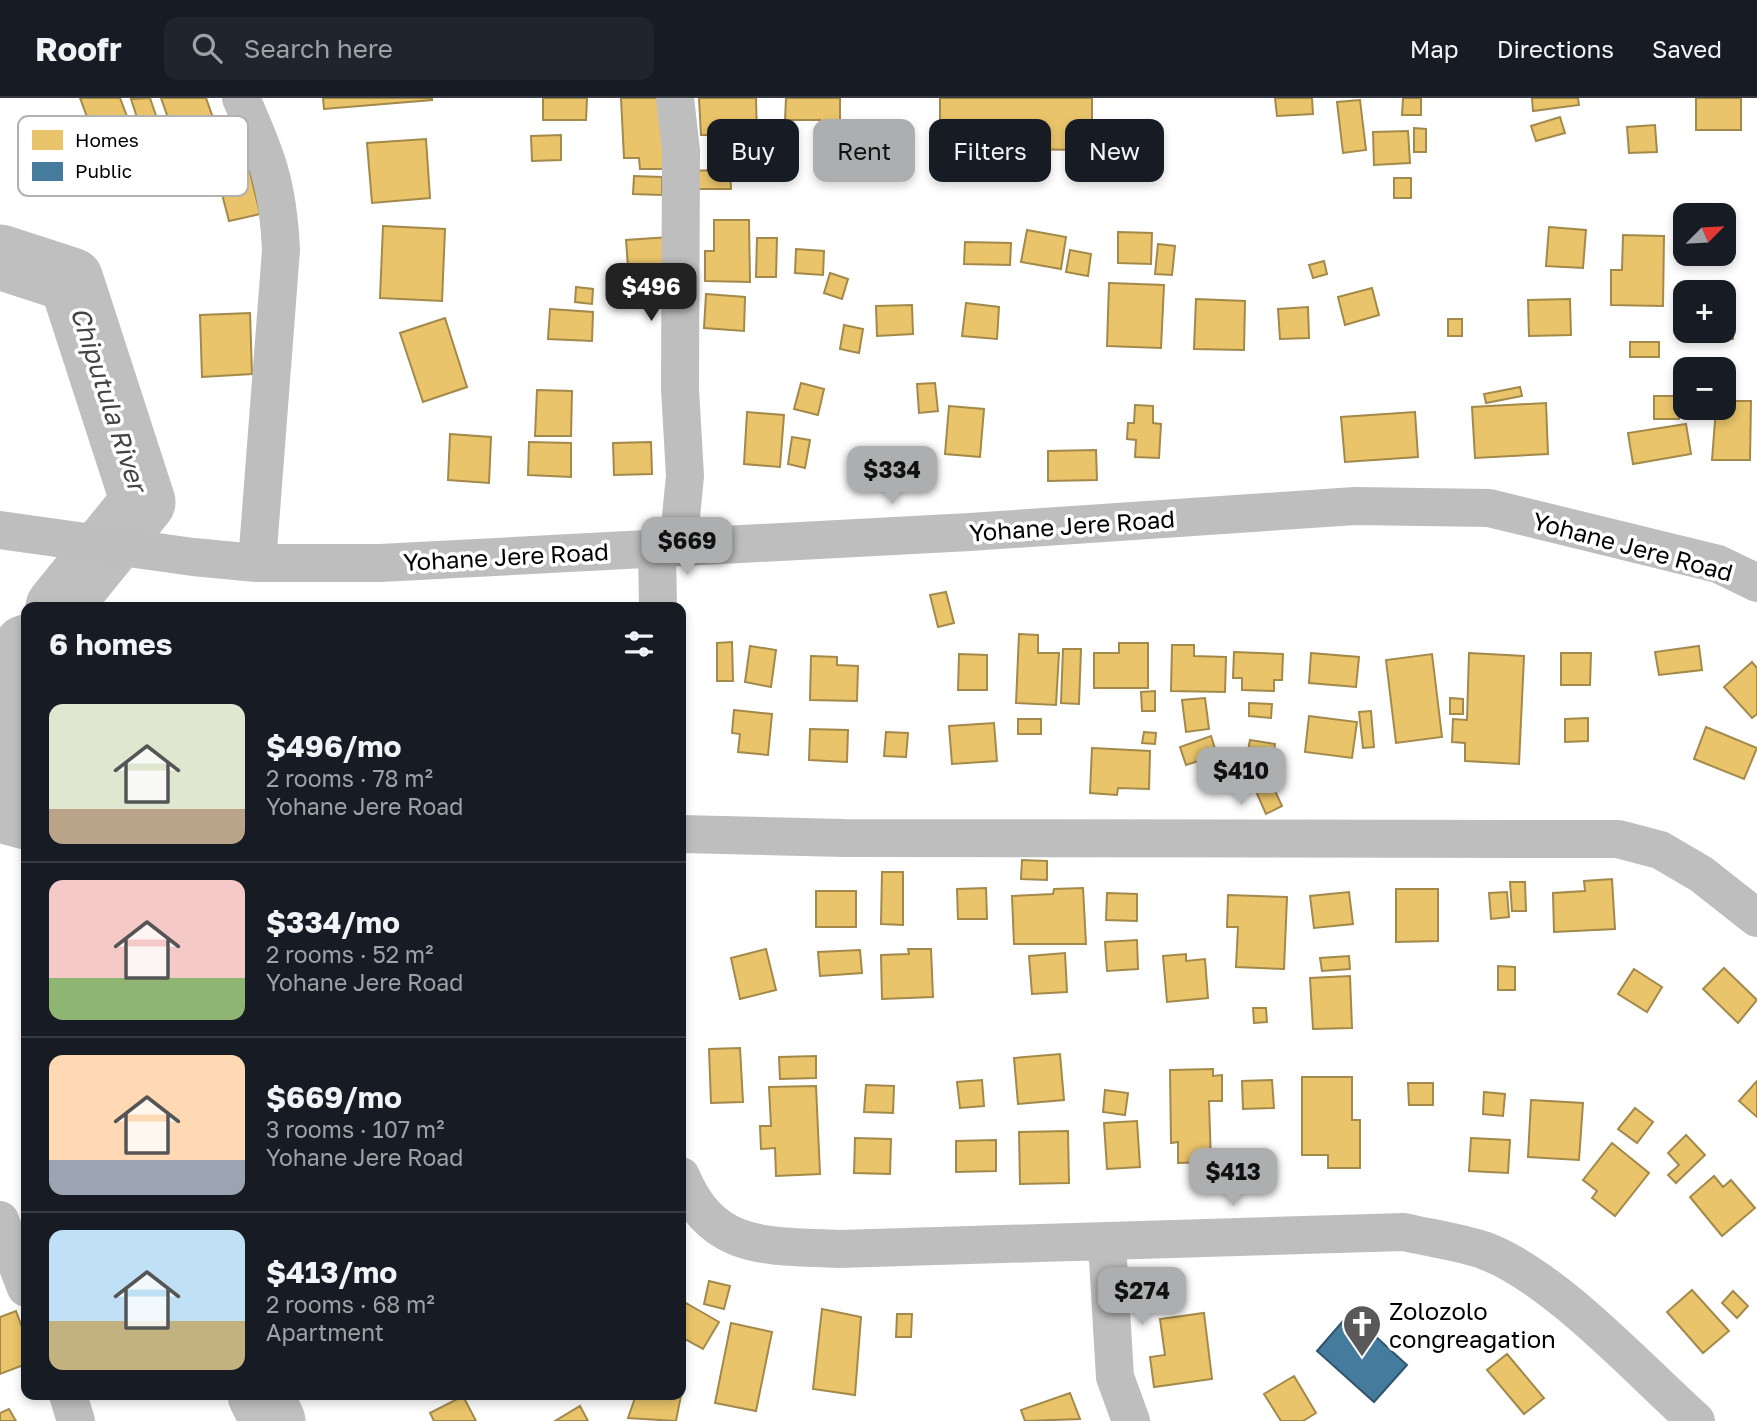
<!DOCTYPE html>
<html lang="en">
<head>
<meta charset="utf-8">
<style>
	body { margin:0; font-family:"Golos Text",sans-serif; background:#20242c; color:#f1f3f6; height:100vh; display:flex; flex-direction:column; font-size:26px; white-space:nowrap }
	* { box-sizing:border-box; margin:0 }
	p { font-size:23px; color:#9ea1a6 }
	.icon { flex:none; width:38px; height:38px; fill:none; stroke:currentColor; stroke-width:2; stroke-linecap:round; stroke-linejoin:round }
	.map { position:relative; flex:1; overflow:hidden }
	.side { position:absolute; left:21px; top:504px; width:665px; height:798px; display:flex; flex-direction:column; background:#171b24; border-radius:14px; box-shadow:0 4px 10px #0003 }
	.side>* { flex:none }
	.hud { position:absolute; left:707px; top:21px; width:665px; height:63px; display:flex; gap:14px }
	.needle { width:46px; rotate:66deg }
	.tools { position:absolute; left:1673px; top:105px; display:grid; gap:14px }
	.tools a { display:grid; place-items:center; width:63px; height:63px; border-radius:14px; background:#171b24; box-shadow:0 4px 10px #0003; font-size:35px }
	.price { position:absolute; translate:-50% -60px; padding:0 16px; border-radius:14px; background:#adaeaf; color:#111; font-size:23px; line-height:46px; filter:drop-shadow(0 2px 4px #0008) }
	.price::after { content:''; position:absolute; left:50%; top:42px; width:21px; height:16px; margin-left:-10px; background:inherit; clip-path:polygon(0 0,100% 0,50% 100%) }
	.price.on { background:#222; color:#fff }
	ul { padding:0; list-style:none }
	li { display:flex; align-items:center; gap:21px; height:175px; padding:0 28px }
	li+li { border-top:2px solid #363941 }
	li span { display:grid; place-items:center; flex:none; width:196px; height:140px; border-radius:14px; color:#555 }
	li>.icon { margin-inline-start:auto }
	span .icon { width:84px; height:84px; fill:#fffc; stroke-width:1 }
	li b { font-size:30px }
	h2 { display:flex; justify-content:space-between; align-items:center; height:84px; padding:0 28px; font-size:30px }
	.chip { padding:0 24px; border-radius:14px; background:#171b24; box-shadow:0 4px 10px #0003; font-size:24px; line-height:63px }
	.chip.on { background:#adaeaf; color:#111 }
	header { display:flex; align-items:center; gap:42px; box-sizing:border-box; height:98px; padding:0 35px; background:#171b24; border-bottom:2px solid #363941 }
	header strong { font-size:33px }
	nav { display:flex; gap:38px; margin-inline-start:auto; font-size:24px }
	.search { width:490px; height:63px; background:#20242c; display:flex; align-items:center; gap:18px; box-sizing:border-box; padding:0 24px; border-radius:14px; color:#9ea1a6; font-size:26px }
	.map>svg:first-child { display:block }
	.homes { fill:#e9c46a; stroke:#a3894a; stroke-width:2 }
	.public { fill:#457b9d; stroke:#30566e; stroke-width:2 }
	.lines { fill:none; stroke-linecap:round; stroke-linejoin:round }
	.river { stroke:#bfbfbf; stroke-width:65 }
	.minor { stroke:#bebebe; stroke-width:38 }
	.labels { text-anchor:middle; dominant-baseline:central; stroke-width:7; stroke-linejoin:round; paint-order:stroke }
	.street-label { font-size:24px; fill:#000; stroke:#fff }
	.poi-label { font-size:24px; fill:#000; stroke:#fff; text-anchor:start }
	.water-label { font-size:26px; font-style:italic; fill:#444; stroke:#fff }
	.key { fill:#fff; stroke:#b2b2b2; stroke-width:2 }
	.key-label { font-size:19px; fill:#000 }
</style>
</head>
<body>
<header>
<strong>Roofr</strong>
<div class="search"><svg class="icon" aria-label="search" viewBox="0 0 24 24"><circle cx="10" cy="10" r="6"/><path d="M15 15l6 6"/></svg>Search here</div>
<nav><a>Map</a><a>Directions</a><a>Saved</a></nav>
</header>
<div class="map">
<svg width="1757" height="1323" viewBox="0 0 1757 1323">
	<rect width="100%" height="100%" fill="#fff"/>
	<path class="homes" d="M80,0H120L131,29L96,43Z
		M150,0L161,32L143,38L131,1Z
		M161,0H206L218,34L178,48Z
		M323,0H432V2L324,11Z
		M543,0H587L586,22H543Z
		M621,0H671L673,71H640L639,60H624Z
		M699,0H756L757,43L725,45V37H701Z
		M786,0H840V39L820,38V22H785Z
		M940,0H1092V52L981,51V72L940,71Z
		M1275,0H1312L1313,16L1277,18Z
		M1403,0H1421V17H1402Z
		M1532,0H1578L1579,7L1533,13Z
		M1696,0H1741V32H1696Z
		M1360,2L1366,52L1343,55L1337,4Z
		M1560,19L1565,35L1536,43L1531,28Z
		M1655,27L1657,54L1629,55L1627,29Z
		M1414,30L1426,31V54H1414Z
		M1408,33L1410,65L1374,67L1373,34Z
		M561,37V62L532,63L531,38Z
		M426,41L430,100L372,105L367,45Z
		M248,66L260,116L229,123L216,73Z
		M730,71L731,91H694V73Z
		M634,78L662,79V97L633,96Z
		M1394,80H1411V100H1394Z
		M714,122H749L750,184L705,183V153H714Z
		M383,128L445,131L442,203L380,200Z
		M1549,129L1586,132L1583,170L1546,168Z
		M1027,132L1066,139L1061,171L1021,164Z
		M1118,134L1152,135L1151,166L1118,165Z
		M1623,137L1664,138L1663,208L1611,207V172H1622Z
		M669,139L672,166L628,169L626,142Z
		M757,140H777L776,179H756Z
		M965,144L1011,145L1010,167L964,166Z
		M1158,146L1175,148L1172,177L1155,176Z
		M796,151L824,153L823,177L795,175Z
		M1070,152L1091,156L1088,178L1066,174Z
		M1324,163L1327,176L1313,180L1309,167Z
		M830,175L848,181L842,201L824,195Z
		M1109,185L1164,187L1161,250L1107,248Z
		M576,189L593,191L592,206L575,204Z
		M1372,190L1379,217L1345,227L1338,199Z
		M706,196L745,199L744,233L704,230Z
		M1196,201L1245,203L1244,252L1194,251Z
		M1570,201L1571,237L1529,238L1528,202Z
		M966,205L999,209L997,241L962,238Z
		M912,207L913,236L877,238L876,208Z
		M1724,207H1732L1733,241H1699V233H1724Z
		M1308,209L1309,240L1280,241L1278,211Z
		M550,211L593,214L592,243L548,241Z
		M250,215L252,276L202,279L200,217Z
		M445,220L467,289L423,304L400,235Z
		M1448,221H1462V238H1448Z
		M844,227L863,231L859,255L840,251Z
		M1630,244H1659V259H1630Z
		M801,285L824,291L818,317L794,311Z
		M935,285L938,313L919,315L917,286Z
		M1520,289L1522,298L1486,305L1484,296Z
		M537,292L572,293L571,338H535Z
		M1654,298H1678L1679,321H1654Z
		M1724,303H1751L1750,362H1712L1716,310H1724Z
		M1546,305L1548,356L1475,360L1472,309Z
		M1135,307L1153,308V325L1161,326L1159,360L1135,359L1136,342L1127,341L1128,325H1134Z
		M949,308L984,311L980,359L945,356Z
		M747,314L784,317L780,369L744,366Z
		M1415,314L1418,359L1345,364L1341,319Z
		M1686,326L1691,356L1633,366L1628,335Z
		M450,336L491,339L489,385L448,382Z
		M792,339L810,342L805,370L788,366Z
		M529,344L571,345V379L528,377Z
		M651,344L652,376L614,377L613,345Z
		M1096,352L1097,382L1048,383V353Z
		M946,494L954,525L938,529L930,497Z
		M1019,536L1038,537V555H1059L1056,607L1016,605Z
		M732,544L733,583H717V545Z
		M1119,545H1148V590H1094V555H1119Z
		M1172,547H1194V558L1226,559L1225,594L1171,593Z
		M750,548L776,552L771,589L745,584Z
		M1699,548L1702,572L1659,577L1655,554Z
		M1063,551H1081L1079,606L1061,605Z
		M1234,554L1283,556L1282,582H1274V593L1242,592V580H1233Z
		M1311,555L1359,559L1356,589L1309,585Z
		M1469,555L1524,558L1519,666L1465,663V645L1452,644L1453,621L1467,622Z
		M1561,555H1591L1590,587H1561Z
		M959,556L987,557V592H958Z
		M1432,556L1442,639L1396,645L1386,562Z
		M811,558L837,559V567L858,568L857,603L810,602Z
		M1752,564L1757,570V616L1752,620L1724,589Z
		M1155,593V613H1142L1141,594Z
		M1205,600L1209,631L1186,634L1182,602Z
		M1450,600L1463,601V616H1450Z
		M1249,605L1272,606L1271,620L1249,618Z
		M734,612L772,616L768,657L738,654L740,636L732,635Z
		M1371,613L1374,649L1363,650L1359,614Z
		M1309,618L1357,624L1352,660L1305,654Z
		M1588,620V643L1565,644V621Z
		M1018,621H1041V636H1018Z
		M994,625L997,663L952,666L949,628Z
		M1706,629L1757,650L1744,681L1694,661Z
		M810,631L848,632L847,664L809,662Z
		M886,634L908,635L906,659L884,658Z
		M1144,634L1156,635L1155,646L1142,645Z
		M1211,638L1217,657L1186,667L1180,649Z
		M1250,642L1275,646L1270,672L1245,668Z
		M1092,650L1150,653L1149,691L1118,690L1117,697L1090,695Z
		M1270,682L1282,708L1266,716L1254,689Z
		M1022,762L1047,763V782L1021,781Z
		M882,774H903V827L881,826Z
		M1612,781L1615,831L1554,834L1553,795L1585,793L1584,783Z
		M1510,784H1525L1526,813H1512Z
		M986,790L987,821H958L957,791Z
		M1083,790L1086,846H1014L1012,798L1053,796L1054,791Z
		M1396,791H1438V843L1396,844Z
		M816,793H856V829H816Z
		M1349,794L1353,826L1314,830L1310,798Z
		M1507,794L1509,819L1491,821L1489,795Z
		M1107,795L1137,796V823L1106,822Z
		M1228,797L1287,799L1284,871L1236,869L1238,829H1227Z
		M1137,842L1138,871L1107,873L1105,844Z
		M766,851L776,892L740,901L731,860Z
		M908,851H931L933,899L882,901L881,857L909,856Z
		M860,852L862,875L820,878L818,854Z
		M1065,855L1067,894L1032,896L1029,858Z
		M1186,856V863L1205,861L1208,900L1167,904L1163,858Z
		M1349,858L1350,871L1322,873L1320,860Z
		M1498,868L1515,869V892H1498Z
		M1724,870L1757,902L1738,925L1703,891Z
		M1634,871L1662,889L1647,914L1618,896Z
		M1350,878L1352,930L1313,931L1310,880Z
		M1253,910H1266L1267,924L1254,925Z
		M740,950L743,1004L711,1005L709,951Z
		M1060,956L1064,1002L1018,1006L1014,960Z
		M816,958V980L780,981L779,959Z
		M1213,971V978L1222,977V1003H1209L1211,1064L1178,1065V1044L1171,1045L1170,972Z
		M1302,979H1352V1022H1360V1070H1328V1057H1302Z
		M982,982L984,1008L960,1010L957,984Z
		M1272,982L1274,1010L1243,1011L1242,983Z
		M1757,983V1019L1739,1003Z
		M1408,985H1433V1007H1409Z
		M866,987L894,988L893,1015L864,1014Z
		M816,988L820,1076L776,1078L775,1050L761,1051L760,1028H771L769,989Z
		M1105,992L1128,995L1125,1017L1103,1014Z
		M1484,994L1505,996L1503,1018L1483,1016Z
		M1531,1002L1583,1005L1579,1062L1528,1059Z
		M1635,1010L1653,1024L1637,1045L1618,1031Z
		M1137,1023L1140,1069L1107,1071L1104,1025Z
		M1068,1033L1069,1085L1020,1086L1019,1034Z
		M1686,1037L1705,1057L1676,1085L1668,1077L1679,1067L1668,1055Z
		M855,1040L891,1041L890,1076L854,1075Z
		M1471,1040L1510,1042L1508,1075L1469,1073Z
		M996,1042V1073L956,1074V1043Z
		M1612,1045L1649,1075L1615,1118L1592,1100L1597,1093L1583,1082Z
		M1714,1078L1723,1089L1731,1082L1755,1110L1722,1138L1690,1099Z
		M709,1183L730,1188L724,1211L704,1206Z
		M1692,1192L1729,1233L1703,1255L1667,1214Z
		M1733,1193L1748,1208L1737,1220L1722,1205Z
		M686,1205L719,1224L703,1251L681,1239V1214Z
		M822,1211L861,1219L855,1297L813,1291Z
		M16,1213L26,1240V1266L0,1276V1219Z
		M1204,1215L1212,1281L1154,1289L1150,1259L1165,1257L1160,1221Z
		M897,1216H912L911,1239H896Z
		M731,1225L772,1234L756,1313L715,1305Z
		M1507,1256L1544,1300L1524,1316L1487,1272Z
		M1294,1278L1316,1315L1303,1323H1281L1264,1296Z
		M681,1286L683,1287L676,1323L628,1320L636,1297H681Z
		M1070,1295L1080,1321L1025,1323L1021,1312Z
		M463,1298L476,1323H434L430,1315Z
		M580,1308L588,1323H555Z
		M9,1311L16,1323H0V1315Z"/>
	<path class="public" d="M1350,1215L1407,1267L1374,1304L1317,1253Z"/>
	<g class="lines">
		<path class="river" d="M0,159L71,182L143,404L58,509
			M26,549L1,712L26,719
			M260,1297L273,1323"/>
		<path class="minor" d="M241,0C267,59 278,86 281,152L257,465
			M675,0L681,53L680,291L685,378L678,449
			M0,432L193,459L257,465H380L970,434L1355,408L1489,410L1718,466L1757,485
			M657,450L658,509
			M681,736L844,740L1618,741L1660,752L1701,776L1757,820
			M681,1078C713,1155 768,1147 839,1151L1404,1134C1430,1140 1458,1144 1483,1152C1553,1177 1639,1272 1696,1323
			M0,1122L26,1190
			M1107,1145L1115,1279L1131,1323
			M68,1297L76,1323"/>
	</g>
	<defs>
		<symbol id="church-pin" viewBox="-11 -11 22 30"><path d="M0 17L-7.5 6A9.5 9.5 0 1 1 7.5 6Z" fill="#595959" stroke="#fff"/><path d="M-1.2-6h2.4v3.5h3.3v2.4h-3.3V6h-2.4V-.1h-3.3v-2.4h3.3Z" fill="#fff"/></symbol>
	</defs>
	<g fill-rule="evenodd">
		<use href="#church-pin" x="1340" y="1204" width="44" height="60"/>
	</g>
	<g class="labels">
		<g class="street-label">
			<text transform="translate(1072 427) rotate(-4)">Yohane Jere Road</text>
			<text transform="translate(1633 448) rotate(15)">Yohane Jere Road</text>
			<text transform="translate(506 458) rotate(-3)">Yohane Jere Road</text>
		</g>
		<g class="poi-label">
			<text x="1389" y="1212">Zolozolo<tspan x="1389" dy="28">congreagation</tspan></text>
		</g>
		<g class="water-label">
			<text transform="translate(109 301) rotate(72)">Chiputula River</text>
		</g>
	</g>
	<rect x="18" y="18" width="230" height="80" rx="10" class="key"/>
	<rect x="32" y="32" width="31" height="20" fill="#e9c46a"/>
	<rect x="32" y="64" width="31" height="19" fill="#457b9d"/>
	<g class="key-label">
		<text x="75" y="49">Homes</text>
		<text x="75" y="80">Public</text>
	</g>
</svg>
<div class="tools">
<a><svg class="needle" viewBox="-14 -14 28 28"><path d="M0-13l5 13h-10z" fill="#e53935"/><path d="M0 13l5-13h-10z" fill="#9ea1a6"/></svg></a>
<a>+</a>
<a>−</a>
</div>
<b class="price on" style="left:651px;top:225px">$496</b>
<b class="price" style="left:892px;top:408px">$334</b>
<b class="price" style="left:687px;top:479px">$669</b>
<b class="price" style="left:1241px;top:709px">$410</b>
<b class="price" style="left:1233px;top:1110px">$413</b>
<b class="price" style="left:1142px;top:1229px">$274</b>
<div class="hud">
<a class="chip">Buy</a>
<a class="chip on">Rent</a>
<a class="chip">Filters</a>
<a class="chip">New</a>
</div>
<section class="side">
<h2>6 homes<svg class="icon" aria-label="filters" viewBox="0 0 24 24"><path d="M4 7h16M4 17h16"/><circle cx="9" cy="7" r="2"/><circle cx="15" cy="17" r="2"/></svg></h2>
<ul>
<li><span style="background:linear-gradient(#dfe7d0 75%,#b9a48a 0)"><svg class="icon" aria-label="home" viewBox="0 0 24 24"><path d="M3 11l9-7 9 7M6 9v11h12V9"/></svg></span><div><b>$496/mo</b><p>2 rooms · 78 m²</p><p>Yohane Jere Road</p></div></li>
<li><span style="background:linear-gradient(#f6c9c9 70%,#8fb573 0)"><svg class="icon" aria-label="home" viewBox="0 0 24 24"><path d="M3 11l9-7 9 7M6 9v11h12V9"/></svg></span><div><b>$334/mo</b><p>2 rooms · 52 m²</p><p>Yohane Jere Road</p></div></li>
<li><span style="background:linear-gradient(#ffd9b3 75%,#9aa5b1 0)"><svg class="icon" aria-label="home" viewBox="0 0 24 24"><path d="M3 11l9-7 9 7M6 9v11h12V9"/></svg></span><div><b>$669/mo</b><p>3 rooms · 107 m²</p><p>Yohane Jere Road</p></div></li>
<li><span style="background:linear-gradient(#bfe0f5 65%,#c2b280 0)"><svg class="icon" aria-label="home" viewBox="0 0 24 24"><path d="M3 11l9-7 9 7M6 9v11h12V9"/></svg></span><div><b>$413/mo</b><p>2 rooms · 68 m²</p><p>Apartment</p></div></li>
</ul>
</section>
</div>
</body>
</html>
